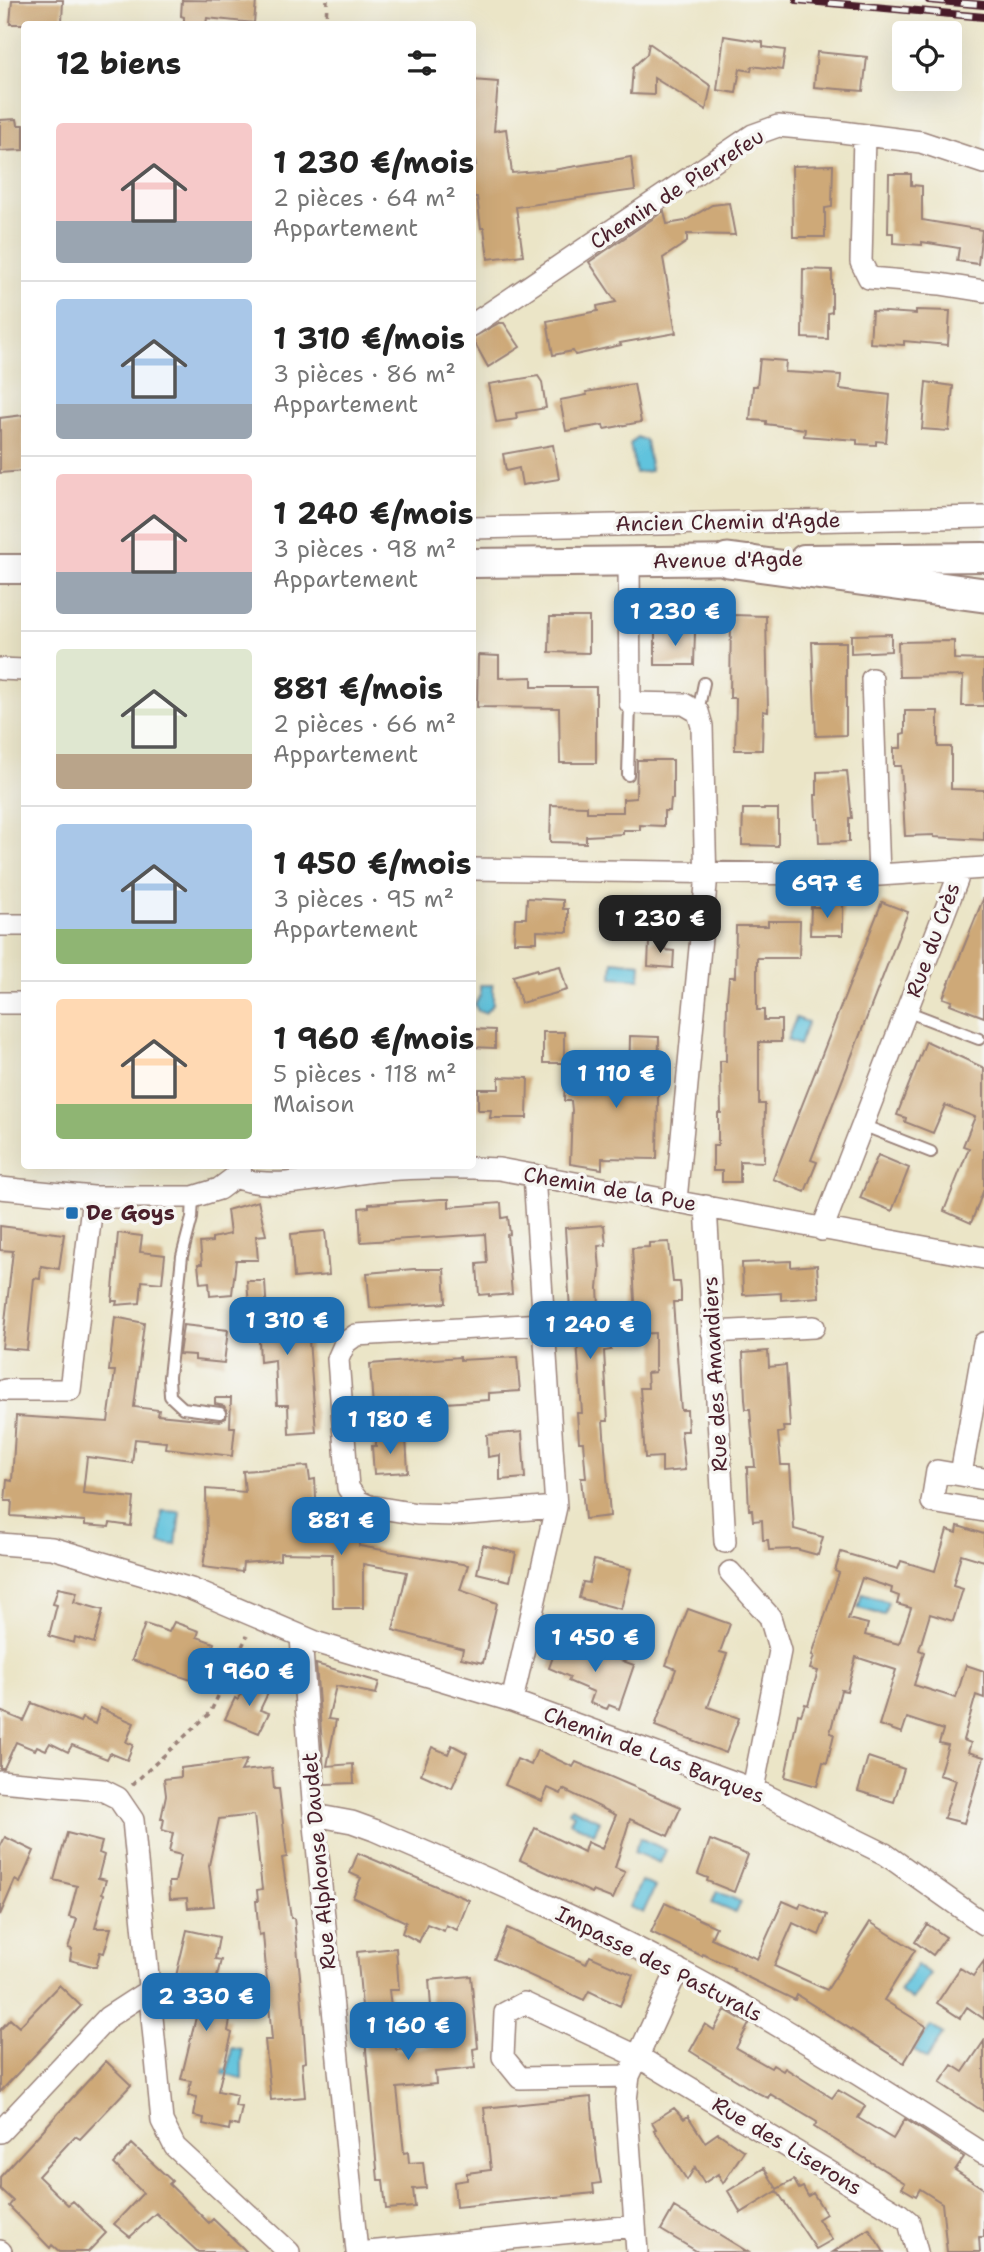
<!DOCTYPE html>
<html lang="fr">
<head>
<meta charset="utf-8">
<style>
	body { margin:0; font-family:"Shantell Sans",sans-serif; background:#f2f2f2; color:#222; height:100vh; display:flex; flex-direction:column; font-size:26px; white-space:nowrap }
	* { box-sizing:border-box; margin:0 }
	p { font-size:23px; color:#767676 }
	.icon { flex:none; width:38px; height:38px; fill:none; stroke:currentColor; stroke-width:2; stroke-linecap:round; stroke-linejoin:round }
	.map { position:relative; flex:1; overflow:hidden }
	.details { position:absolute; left:21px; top:21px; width:455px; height:1148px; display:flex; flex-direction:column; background:#fff; border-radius:7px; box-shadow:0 7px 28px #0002 }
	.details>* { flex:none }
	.tools { position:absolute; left:892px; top:21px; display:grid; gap:14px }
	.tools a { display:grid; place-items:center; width:70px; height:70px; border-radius:7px; background:#fff; box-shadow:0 7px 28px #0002; font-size:35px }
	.price { position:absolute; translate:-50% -60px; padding:0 16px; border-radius:14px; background:#1f6fb2; color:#fff; font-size:23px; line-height:46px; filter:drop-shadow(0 2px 4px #0008) }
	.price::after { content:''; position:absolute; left:50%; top:42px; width:21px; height:16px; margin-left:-10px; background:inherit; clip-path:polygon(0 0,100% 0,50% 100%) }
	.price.current { background:#222; color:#fff }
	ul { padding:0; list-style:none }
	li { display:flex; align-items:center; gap:21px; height:175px; padding:0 35px }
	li+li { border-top:2px solid #e0e0e0 }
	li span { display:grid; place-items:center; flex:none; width:196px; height:140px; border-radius:7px; color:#555 }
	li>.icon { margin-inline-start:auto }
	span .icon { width:84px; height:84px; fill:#fffc; stroke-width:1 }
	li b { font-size:30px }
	h2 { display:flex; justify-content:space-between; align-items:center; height:84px; padding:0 35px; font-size:30px }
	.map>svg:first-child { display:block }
	.water { fill:#60c3dd; stroke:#557184; stroke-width:2 }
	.building { fill:#cea978; fill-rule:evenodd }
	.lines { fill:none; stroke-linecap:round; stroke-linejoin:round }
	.service-casing { stroke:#9a8279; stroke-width:14 }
	.minor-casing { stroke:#9a8279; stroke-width:24 }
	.secondary-casing { stroke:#9a8279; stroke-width:32 }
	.trunk-casing { stroke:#9a8279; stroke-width:37 }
	.path { stroke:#9a8279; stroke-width:3.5; stroke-dasharray:5 5; stroke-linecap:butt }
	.service { stroke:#fff; stroke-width:10 }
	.minor { stroke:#fff; stroke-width:21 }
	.secondary { stroke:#fff; stroke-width:28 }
	.trunk { stroke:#fff; stroke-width:33 }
	.rail-casing { stroke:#4a1f2b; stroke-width:8 }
	.rail { stroke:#f6f6f2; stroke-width:5; stroke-dasharray:16; stroke-linecap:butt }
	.poi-dot { fill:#1f6fb2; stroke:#f6f6f2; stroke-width:2.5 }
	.labels { text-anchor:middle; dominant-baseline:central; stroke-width:7; stroke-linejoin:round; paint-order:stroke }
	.street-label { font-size:21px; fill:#4a1f2b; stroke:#f6f6f2 }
	.poi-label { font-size:21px; font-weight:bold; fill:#4a1f2b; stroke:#f6f6f2; text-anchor:start }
</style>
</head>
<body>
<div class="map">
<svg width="984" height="2252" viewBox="0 0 984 2252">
	<rect width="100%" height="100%" fill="#f6f6f2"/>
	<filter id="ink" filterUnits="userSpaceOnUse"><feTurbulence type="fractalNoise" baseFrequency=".0143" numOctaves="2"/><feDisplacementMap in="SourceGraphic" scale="14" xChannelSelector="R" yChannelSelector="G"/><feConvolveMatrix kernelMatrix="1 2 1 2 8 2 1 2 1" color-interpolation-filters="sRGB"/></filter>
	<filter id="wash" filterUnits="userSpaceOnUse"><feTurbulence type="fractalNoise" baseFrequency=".00686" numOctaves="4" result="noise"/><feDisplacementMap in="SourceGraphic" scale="28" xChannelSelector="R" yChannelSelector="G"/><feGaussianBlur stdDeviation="1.57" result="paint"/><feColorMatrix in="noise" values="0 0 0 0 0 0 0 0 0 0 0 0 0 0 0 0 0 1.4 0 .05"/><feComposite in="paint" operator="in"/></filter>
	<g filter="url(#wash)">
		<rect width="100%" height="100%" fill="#ebe5c7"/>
		<path class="water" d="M637,437L646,441L651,471L636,473L630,444Z
			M613,961L641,964L640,979L612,977Z
			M480,985H493V1004L485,1013L478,1011L475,1005L480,995Z
			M796,1018L808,1022L799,1045L787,1040Z
			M162,1511L180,1512L176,1545L160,1543Z
			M862,1594L888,1602L884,1615L858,1608Z
			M571,1807L600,1821L594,1833L570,1822L574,1814L569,1811Z
			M640,1838L666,1850L660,1863L634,1852Z
			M641,1881L655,1887L643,1913L630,1907Z
			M717,1891L741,1902L736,1913L712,1903Z
			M917,1965L930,1974L912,2000L899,1991Z
			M931,2026L943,2034L926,2059L914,2050Z
			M232,2048L242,2050V2079L222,2074L223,2069L228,2070Z"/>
		<g id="blocks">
			<path class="building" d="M12,0H63L62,22L37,20V24H10Z
				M182,0L256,1L254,23L207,18L206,24H184V17L181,16Z
				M724,36L763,42V47L785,50L782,70L752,66L751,71L740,69L736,93L717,90Z
				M649,43L711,86L706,110L654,78V95L631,94L633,67L647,54Z
				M817,52L867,57L863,91L814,87Z
				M472,80L498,82L494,131L506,129L512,173L553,170L631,157L635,190L516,207L523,255L488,259L484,228H481L477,197H474L472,188V166L476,165L472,144Z
				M17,119L18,125H24V150L0,151V120Z
				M833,165L832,207L825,208V237H793L792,166Z
				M889,174H911V185L922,186V220L982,230L978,264L957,261L959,248L922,242V245L893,243V233H888Z
				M729,203L735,235L687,234V242L663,258L676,333L620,343L621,345L575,355L573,351L553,355L547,321L598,311L597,306L616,302L589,262L664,211L667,224L685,221L712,205Z
				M803,269L832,270V312L828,313V339L802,338Z
				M916,310L950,311L948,345L904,341V345L870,343L872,311L916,314Z
				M499,323H504L520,347L488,367L472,338Z
				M760,359L786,361L785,372L841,375L840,389L890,395L886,442L876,441V445L857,444V440L804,436L805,429L766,424V421L750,420L753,386H757Z
				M538,376L542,382L546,408L516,413L517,419L496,422L489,384Z
				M926,382L953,386L949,431L922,429Z
				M634,384L641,422L604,429L603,425L566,431L560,400L587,395L586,392Z
				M24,415V471L0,473V418Z
				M553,445L559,479L522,485L519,468L506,471L503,454Z
				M731,615L766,616L768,712L763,711L762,750H735L736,698H730Z
				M550,617H589V653L549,652Z
				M655,631H695L694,665H655Z
				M891,634V651L851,653V635Z
				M954,641V659L984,660V706H962L963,676L899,677L898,642Z
				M812,642H846V735L816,736Z
				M478,655L499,656V678L532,677V687H596V763H560L559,708L477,707Z
				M905,711H938V747H951V789L984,790V840L934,837V835L905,836L901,766H894V748H901V734L905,733Z
				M637,760H673V799H671L670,811H664V826L640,825V830H623V834L586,836V843L550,842L551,805L587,806V812H623V799L636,798Z
				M847,771L852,818H849V842L819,843L818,819H816L815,795H817V772Z
				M743,809H778V846L742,845Z
				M984,897V1017L950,1004L952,1001L943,998Z
				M527,898L563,900V909H568V932L537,931V942H514L515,918H526Z
				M626,901L669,906L667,934L624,933Z
				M882,902L908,912L811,1160L817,1162L805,1192L773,1179Z
				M820,903H843V935H810L811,907H820Z
				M768,921H800L799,958H757V1010H764V1020H781V1042H759V1104H765L764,1162L740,1161V1182H722V1171H713V1146H718V1113H721L720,1061H726L727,999L729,977H735L736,926H768Z
				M666,937L665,950L674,951L673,968L648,966L649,942Z
				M560,966L567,990L521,1003L513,976L537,969V972Z
				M472,1029L495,1030V1048L472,1047Z
				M543,1032H564V1063H543Z
				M630,1036L659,1037L657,1159L602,1158V1169L570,1164L572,1110L571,1101H564L566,1064H583V1074L598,1075L597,1083L629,1085Z
				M926,1041L984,1068V1189L971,1223L944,1211L969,1148L963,1146L975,1117L945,1105L933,1133L905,1122L906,1118L897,1115Z
				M499,1077L528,1078L527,1118H490L491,1110H478V1089H499Z
				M878,1155L909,1168L892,1211L860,1198Z
				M441,1199H449V1207L501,1203L502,1218L508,1217L510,1234L507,1235L512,1294L489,1296V1294L479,1295L477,1264L487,1263L485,1234L361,1242L359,1208L369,1207V1204Z
				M258,1201L266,1235L256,1236L258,1260H236L232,1294L210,1296L209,1282L200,1283L198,1264H202L200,1243L212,1242V1238L230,1234L227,1210Z
				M604,1225L606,1245L598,1246L600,1270L598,1288L600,1324L610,1323L611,1350L604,1351L608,1421H603L610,1516L585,1519L581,1478H586L583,1442H579L577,1413H582L576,1326H571L565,1228Z
				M0,1226L64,1234L59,1269L41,1266L40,1279L34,1278L27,1350L2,1348L13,1251L0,1250Z
				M325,1231L329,1275L294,1278L291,1234Z
				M118,1233L142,1236L140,1252L165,1255L162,1283L142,1281L140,1303L116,1305L117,1301H112Z
				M669,1242L673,1282H680L681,1291V1302H673L681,1410H687L688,1431H681L685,1470L662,1472V1457L645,1458L640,1388H648L647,1373L655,1372V1333L637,1334L632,1248L649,1247V1243Z
				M791,1261V1267L817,1265L819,1297L781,1300V1293L743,1295L742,1263Z
				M414,1269H444L446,1303L370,1308L367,1273Z
				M247,1281H265L267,1315L312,1312L314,1340H309L316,1432L289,1434L288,1405H277L275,1360L260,1362L258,1317L250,1318Z
				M115,1317L144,1323L134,1407L159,1410L158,1415L220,1421L226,1418L227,1411L224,1406L215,1404V1398H231L230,1427H235L232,1456L165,1448L166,1442L135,1439L132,1463L87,1457L83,1493L134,1498L131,1526L110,1523L109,1527L85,1525V1521L11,1516L12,1501H5L7,1480L12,1481L16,1416L108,1422L115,1371H109Z
				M183,1325L228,1330L224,1363L195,1360V1355L179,1354Z
				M768,1351L769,1367L786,1365L790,1427H783L784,1432L778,1433L781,1465H790L794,1529L823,1537L818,1555L796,1549L769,1550L768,1540H763L762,1520L753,1521L752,1510H749L747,1467H755L750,1409H746L745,1399L743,1353Z
				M460,1357V1360L517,1357L520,1391L489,1393V1400L416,1405V1407L376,1411V1408H373L370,1364Z
				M522,1432L525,1478L500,1480V1455L488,1457L487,1435Z
				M406,1438L408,1472L374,1474L372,1446H376V1440Z
				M308,1466L310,1480L315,1479L317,1516H352L353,1541H359V1546L468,1565L460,1590L497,1603L483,1663L461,1658L463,1649L393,1630L407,1572L363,1564V1608H333L332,1554L280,1553V1560L243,1563L242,1572L203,1567L207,1540L206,1489L245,1492L243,1471Z
				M958,1526L984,1534V1561L961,1554L953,1586L963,1589L953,1621L930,1614L919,1650L924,1652L914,1685L956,1698L966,1665L984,1671V1698L976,1695L963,1740L971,1743L968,1752L984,1757L964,1823L944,1818L956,1780L939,1775L948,1745L939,1743L943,1730L907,1718L902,1733L879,1725L896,1670L856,1657L847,1691L841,1690L830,1733L834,1734L827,1763L823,1762L817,1786L785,1777L798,1714L801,1715L805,1704L808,1705L818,1671L810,1669L814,1656L812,1655L839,1573L835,1571L841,1552L898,1569L901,1561L935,1571L947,1530L957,1533ZM862,1578L892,1588L891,1593L899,1596L897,1604L911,1608L899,1644L865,1635L868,1624L848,1619Z
				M483,1545L516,1553L510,1581L477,1573Z
				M594,1560L631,1569L621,1609L579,1598L583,1582L589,1583Z
				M58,1588L77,1592L74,1602L103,1610L94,1643L75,1637L74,1643L49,1636L57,1605L53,1604Z
				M688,1609L730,1624L720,1652L727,1654L708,1707L739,1718L726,1753L655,1726L676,1669L666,1665Z
				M174,1622L199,1631L197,1637L214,1643L200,1683L132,1660L145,1624L169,1632Z
				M572,1642L634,1665L619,1709L609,1705L607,1709L590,1703L594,1692L568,1681L570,1677L549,1668L555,1651L568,1656Z
				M316,1664L379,1682L376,1694L336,1686L328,1719L336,1720L327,1766L353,1764L354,1783L325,1784Z
				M248,1681L269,1691L260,1710L269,1713L259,1733L225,1719L235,1698L238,1700Z
				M32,1703L80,1722L82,1718L95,1724L100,1708L134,1723L126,1742L133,1745L127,1760L110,1753L107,1759L72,1745L68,1752L50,1743L46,1750L37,1746L35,1750L16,1742L4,1768H0V1711L24,1721Z
				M452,1745L467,1753L452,1788L421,1774L432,1747L448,1754Z
				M537,1750L573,1767L576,1762L681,1807L668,1836L630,1819L615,1868L625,1872L613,1899L593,1891L592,1893L520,1860L535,1828L584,1852L587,1842L602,1849L616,1815L563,1789L561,1794L548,1788L542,1801L505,1785L517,1759L531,1765Z
				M868,1757L904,1769L894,1802L858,1791Z
				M247,1760L241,1771L272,1768L274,1789H279L287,1857L282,1858L291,1918H294L300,1976L306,2062L302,2063L305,2097L271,2100L265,2040H272L263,1934L259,1935L256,1901H258L257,1890L262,1889L254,1815L219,1819L209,1865L214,1906L188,1908L187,1898L170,1899L169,1882H175L181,1855L169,1852L173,1833L162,1830L164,1819H161L166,1795L164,1779L181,1777V1768Z
				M67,1833L102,1842L99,1853L104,1855L98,1878L106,1880L102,1893L104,1894L95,1928H111L104,1953L100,1952L96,1967L70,1960L72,1949L68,1948L77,1919L69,1917L77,1886L54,1880Z
				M5,1837L34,1851L20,1883L15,1880L0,1915V1847Z
				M710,1840L748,1855L734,1892L707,1881L708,1878L698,1874Z
				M358,1853L469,1900L457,1930L446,1925L444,1931L427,1924L419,1942L402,1933L406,1922L353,1897L361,1878L350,1873Z
				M783,1901L799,1908L801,1903L827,1915L819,1935L793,1923L774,1966L827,1990L870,1922L915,1950L884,2000L926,2026L904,2063L797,1995L795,2000L749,1978L733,1969L734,1968L703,1954L702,1956L651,1932L665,1903L716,1927L711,1938L757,1959Z
				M927,1924L946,1937L933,1955L915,1942Z
				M507,1928L586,1964L590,1956L633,1975L620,2006L589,1991L584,2000L494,1959Z
				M187,1930L219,1937L215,1959L221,1960L215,1984L220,1985L215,2011L225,2013V2019L230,2020L228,2031L232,2033L218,2091L237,2095L235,2106L242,2107L238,2126L230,2124L229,2130L203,2124L204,2118L194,2116L197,2097L188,2095L191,2081L181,2079L197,2013L184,2009L187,1995L183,1994L186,1978L176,1976Z
				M396,1948L399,1990H389L396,2050L434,2047L429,1980L471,1976L478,2048L473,2049L475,2068L435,2072L436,2084L397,2088L404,2153L408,2152L409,2163L423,2162L426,2188L413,2189L415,2207L386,2209L383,2180H378L357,1952Z
				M984,1961V2019L967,2007L960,2018L937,2003L960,1968L973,1976Z
				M59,1985L81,2006L0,2092V2030L10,2019L19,2027Z
				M725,2010L749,2024L736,2048L771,2068L773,2065L783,2071L785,2068L832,2098L838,2090L865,2106L858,2118L893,2139L905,2119L964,2157L955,2170L984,2189V2237H979L980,2252H947L942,2203L920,2189L916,2196L902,2188L905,2183L814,2127L817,2122L770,2094L768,2098L754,2091L690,2051L705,2024L714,2030Z
				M984,2041V2112L940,2083L952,2065L963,2072Z
				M106,2061L131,2085L80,2139L75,2136L38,2176L68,2205L73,2201L106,2233L88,2252H60L52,2245L50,2248L9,2206L13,2201L0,2189V2177Z
				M591,2097L597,2161L601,2183L593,2184L594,2193L456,2207L454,2182L467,2180V2173L491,2170L484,2108Z
				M674,2108L684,2119L688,2116L705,2142L718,2133L744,2151L723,2183L718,2174L704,2183L695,2167L687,2180L654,2130L656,2129L652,2122Z
				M132,2144L172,2181L169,2184L209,2223L213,2219L247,2252H198L156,2213L130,2237L114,2224L143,2193L114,2164Z
				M764,2168L777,2189L794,2180L799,2189L803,2187L808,2196L813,2193L826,2214L818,2219L832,2240L816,2249L777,2191L741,2213L728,2191Z
				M674,2207L712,2230L748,2252H698L661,2230Z
				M869,2229L884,2252H833Z"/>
		</g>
	</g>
	<g filter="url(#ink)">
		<use href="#blocks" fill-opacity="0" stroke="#9a8279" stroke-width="2"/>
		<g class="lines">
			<defs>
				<path id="service" d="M698,712L704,683
					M628,775L630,703
					M906,1011L979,1039
					M862,1125L931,1152
					M193,1197L192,1218L182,1256L169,1377L170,1396L183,1408L220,1413"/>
				<path id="minor" d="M864,135L861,262L869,278L940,284L984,291
					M472,325L753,135L778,126L834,131L921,142L984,163
					M472,528L984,517
					M629,561L630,703L684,704L698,712L702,726L706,885L676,1200
					M0,669L24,670
					M872,679L879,875
					M472,869L879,875L984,868
					M0,925H24
					M0,1003H24
					M235,1177C273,1192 332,1176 374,1171C415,1167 457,1167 499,1169L984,1258
					M0,1188L93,1197H193L219,1189L235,1177L241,1166
					M706,1206L725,1542
					M822,1230L957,880L958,869
					M542,1324L356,1335L345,1343L338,1359L348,1488L358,1501L369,1506L417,1514L455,1515L556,1507
					M712,1332L814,1327
					M5,1390H70L93,1197
					M961,1474L984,1343
					M984,1479L937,1471L932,1502L984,1511
					M0,1544L52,1548L191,1589L318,1643L512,1701L753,1789L885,1854L984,1924
					M730,1572L770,1617L780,1651L753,1789
					M301,1637L314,1815L357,2252
					M512,1701L556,1507L534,1175
					M0,1781L102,1790L118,1798L133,1820L162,2121L175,2147L289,2252
					M314,1815L352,1822L374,1830C476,1874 580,1917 679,1970C784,2026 884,2090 984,2154
					M629,2076L520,2078L503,2057L505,2013L524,2003L637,2056L898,2213L909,2222L917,2252
					M0,2132L108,2017L148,1991
					M0,2251L1,2252
					M368,2252L634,2226
					M637,2252L626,2100L629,2076L678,1969"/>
				<path id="secondary" d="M804,559L984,557
					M472,563L750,560
					M0,569H24"/>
				<path id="trunk" d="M728,560L984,595"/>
			</defs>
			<use href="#service" class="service-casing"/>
			<use href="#minor" class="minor-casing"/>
			<use href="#secondary" class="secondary-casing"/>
			<use href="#trunk" class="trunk-casing"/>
			<path class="path" d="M326,24L327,0
				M132,1785L210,1713L247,1636"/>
			<use href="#service" class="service"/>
			<use href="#minor" class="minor"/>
			<use href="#secondary" class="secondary"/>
			<use href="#trunk" class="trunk"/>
			<defs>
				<path id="rail" d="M797,0L984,17
					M929,0L984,5"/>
			</defs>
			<use href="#rail" class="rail-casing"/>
			<use href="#rail" class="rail"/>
		</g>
	</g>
	<rect class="poi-dot" x="65" y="1206" width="14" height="14" rx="3.5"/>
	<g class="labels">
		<g class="street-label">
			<text transform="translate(677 189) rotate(-33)">Chemin de Pierrefeu</text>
			<text transform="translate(728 522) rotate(-1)">Ancien Chemin d'Agde</text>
			<text transform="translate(728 560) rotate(-1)">Avenue d'Agde</text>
			<text transform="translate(933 940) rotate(-70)">Rue du Crès</text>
			<text transform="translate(610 1189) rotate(10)">Chemin de la Pue</text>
			<text transform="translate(715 1374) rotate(-93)">Rue des Amandiers</text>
			<text transform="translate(654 1755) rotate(21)">Chemin de Las Barques</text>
			<text transform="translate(319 1861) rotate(-95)">Rue Alphonse Daudet</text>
			<text transform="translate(659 1964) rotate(27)">Impasse des Pasturals</text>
			<text transform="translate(787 2146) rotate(31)">Rue des Liserons</text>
		</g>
		<g class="poi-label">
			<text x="86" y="1213">De Goys</text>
		</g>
	</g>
</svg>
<div class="tools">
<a><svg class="icon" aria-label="locate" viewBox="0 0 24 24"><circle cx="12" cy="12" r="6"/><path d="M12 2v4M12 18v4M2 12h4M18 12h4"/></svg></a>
</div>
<b class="price" style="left:675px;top:648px">1 230 €</b>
<b class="price" style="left:827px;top:920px">697 €</b>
<b class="price current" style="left:660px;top:955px">1 230 €</b>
<b class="price" style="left:616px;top:1110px">1 110 €</b>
<b class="price" style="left:287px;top:1357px">1 310 €</b>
<b class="price" style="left:590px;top:1361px">1 240 €</b>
<b class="price" style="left:390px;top:1456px">1 180 €</b>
<b class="price" style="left:341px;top:1557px">881 €</b>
<b class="price" style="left:595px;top:1674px">1 450 €</b>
<b class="price" style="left:249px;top:1708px">1 960 €</b>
<b class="price" style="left:206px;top:2033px">2 330 €</b>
<b class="price" style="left:408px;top:2062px">1 160 €</b>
<section class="details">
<h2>12 biens<svg class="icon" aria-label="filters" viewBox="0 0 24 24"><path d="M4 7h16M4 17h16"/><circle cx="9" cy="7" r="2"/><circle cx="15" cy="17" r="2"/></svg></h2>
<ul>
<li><span style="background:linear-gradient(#f6c9c9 70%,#9aa5b1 0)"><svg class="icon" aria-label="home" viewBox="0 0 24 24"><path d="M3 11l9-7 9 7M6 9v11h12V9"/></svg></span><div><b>1 230 €/mois</b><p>2 pièces · 64 m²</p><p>Appartement</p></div></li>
<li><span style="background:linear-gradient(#a9c7e8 75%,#9aa5b1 0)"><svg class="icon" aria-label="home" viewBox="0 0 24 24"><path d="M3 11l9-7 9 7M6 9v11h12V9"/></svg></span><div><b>1 310 €/mois</b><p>3 pièces · 86 m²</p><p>Appartement</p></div></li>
<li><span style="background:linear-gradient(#f6c9c9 70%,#9aa5b1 0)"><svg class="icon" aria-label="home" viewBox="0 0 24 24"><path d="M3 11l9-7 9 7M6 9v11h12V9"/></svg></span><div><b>1 240 €/mois</b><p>3 pièces · 98 m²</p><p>Appartement</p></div></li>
<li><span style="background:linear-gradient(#dfe7d0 75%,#b9a48a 0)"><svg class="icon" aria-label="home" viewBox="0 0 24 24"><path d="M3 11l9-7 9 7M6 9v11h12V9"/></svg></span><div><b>881 €/mois</b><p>2 pièces · 66 m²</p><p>Appartement</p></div></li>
<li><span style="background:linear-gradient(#a9c7e8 75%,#8fb573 0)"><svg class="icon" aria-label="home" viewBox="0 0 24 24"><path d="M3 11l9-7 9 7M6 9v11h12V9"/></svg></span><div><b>1 450 €/mois</b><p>3 pièces · 95 m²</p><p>Appartement</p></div></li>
<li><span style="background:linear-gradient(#ffd9b3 75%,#8fb573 0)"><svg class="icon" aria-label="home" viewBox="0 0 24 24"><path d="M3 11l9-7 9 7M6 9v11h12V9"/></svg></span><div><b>1 960 €/mois</b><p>5 pièces · 118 m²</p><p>Maison</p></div></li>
</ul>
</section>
</div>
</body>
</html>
